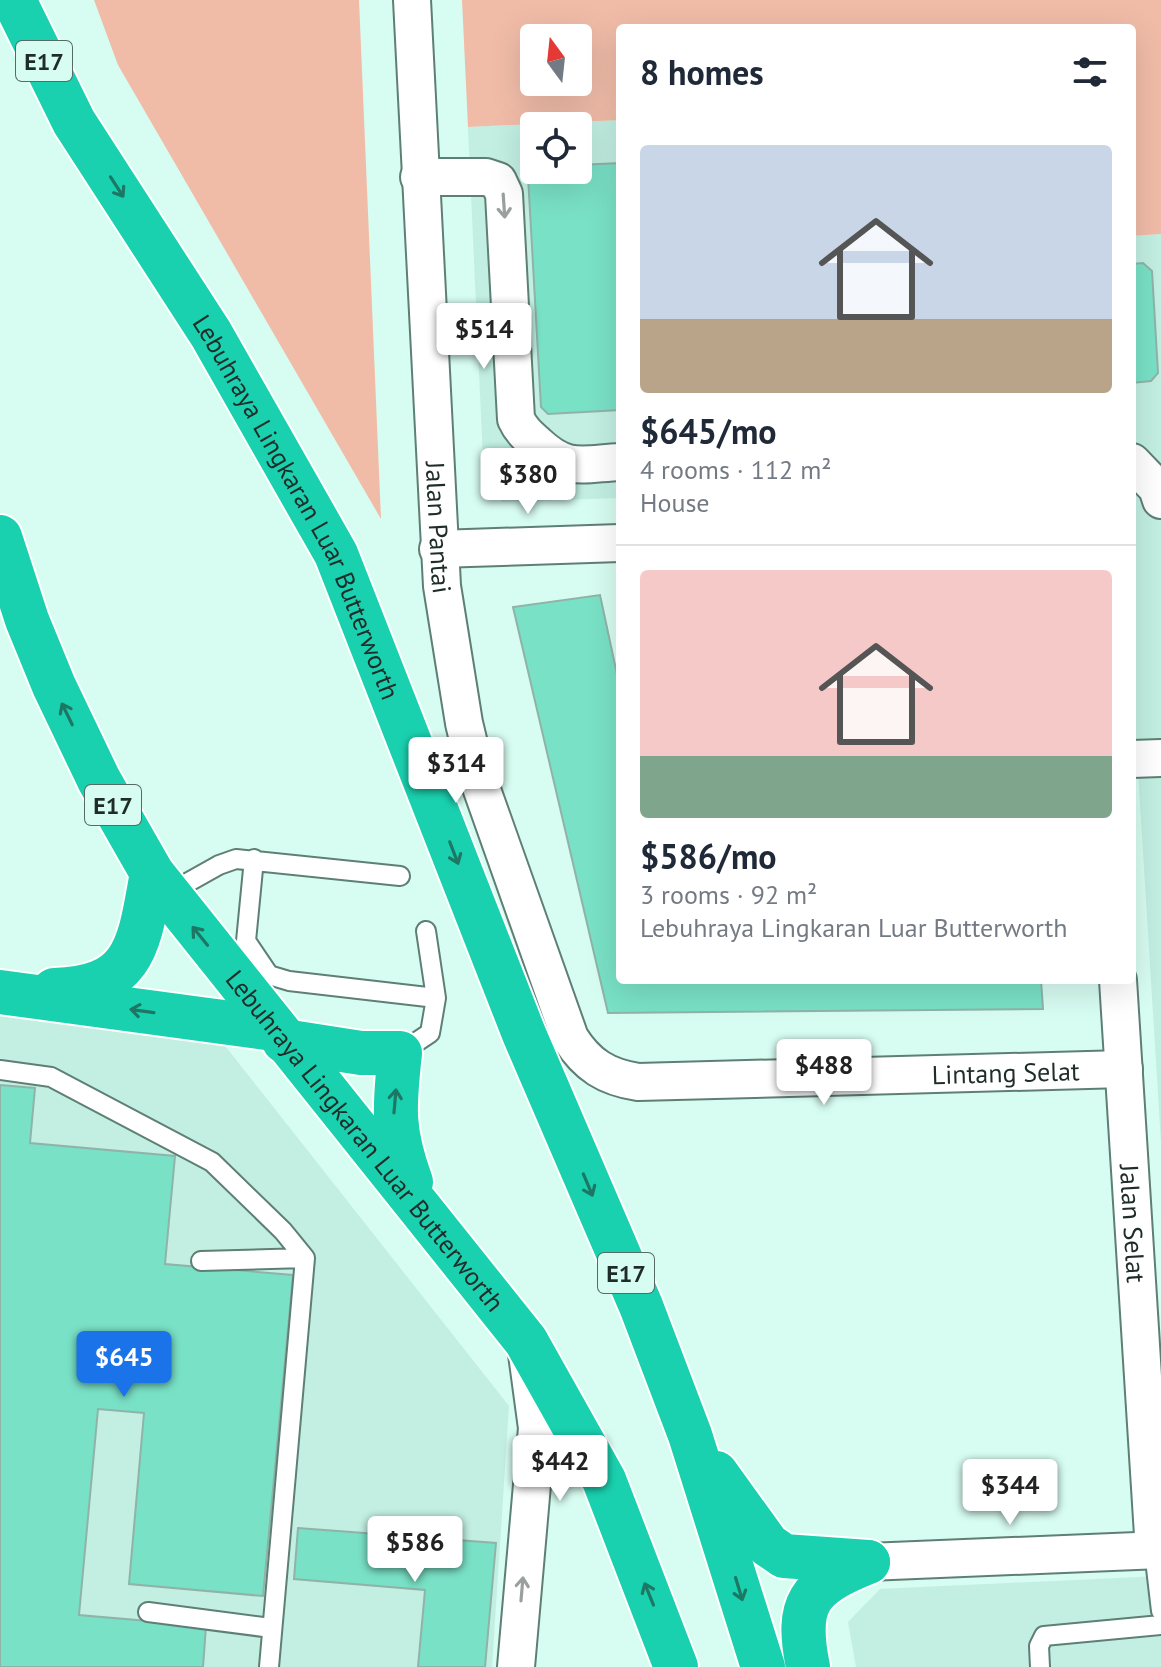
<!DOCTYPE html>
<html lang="en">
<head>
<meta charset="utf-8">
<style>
	body { margin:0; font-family:"PT Sans",sans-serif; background:#f2f2f3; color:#1f2937; height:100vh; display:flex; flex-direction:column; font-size:30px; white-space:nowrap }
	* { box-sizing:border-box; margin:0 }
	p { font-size:26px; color:#747a83 }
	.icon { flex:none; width:44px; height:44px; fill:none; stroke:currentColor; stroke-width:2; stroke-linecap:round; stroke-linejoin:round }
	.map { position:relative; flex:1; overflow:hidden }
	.drawer { position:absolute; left:616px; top:24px; width:520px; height:960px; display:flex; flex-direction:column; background:#fff; border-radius:8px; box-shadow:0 8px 32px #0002 }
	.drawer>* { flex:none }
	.needle { width:52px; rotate:345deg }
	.controls { position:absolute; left:520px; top:24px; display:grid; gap:16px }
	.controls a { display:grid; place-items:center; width:72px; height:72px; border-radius:8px; background:#fff; box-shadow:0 8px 32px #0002; font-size:40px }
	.price { position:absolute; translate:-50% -68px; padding:0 18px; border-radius:8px; background:#fff; color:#222; font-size:26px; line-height:52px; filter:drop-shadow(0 2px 4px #0008) }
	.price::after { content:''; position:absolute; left:50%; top:48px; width:24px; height:18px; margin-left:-12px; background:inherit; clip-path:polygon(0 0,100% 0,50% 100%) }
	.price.active { background:#1a73e8; color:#fff }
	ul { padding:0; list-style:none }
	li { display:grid; align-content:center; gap:16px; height:424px; padding:0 24px }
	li+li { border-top:2px solid #e0e1e3 }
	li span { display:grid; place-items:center; height:248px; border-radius:8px; color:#555 }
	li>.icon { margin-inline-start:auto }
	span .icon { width:144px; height:144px; fill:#fffc; stroke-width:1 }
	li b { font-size:34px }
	h2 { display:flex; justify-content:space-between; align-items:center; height:96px; padding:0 24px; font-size:34px }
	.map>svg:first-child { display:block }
	.built { fill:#c2efe2; fill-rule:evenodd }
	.green { fill:#f0bca8; fill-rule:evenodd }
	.building { fill:#79e1c6; stroke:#90b3a9; stroke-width:2 }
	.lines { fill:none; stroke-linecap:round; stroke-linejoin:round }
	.service-casing { stroke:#5e7f75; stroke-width:22 }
	.minor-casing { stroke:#5e7f75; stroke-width:40 }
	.motorway-casing { stroke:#fff; stroke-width:48 }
	.service { stroke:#fff; stroke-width:18 }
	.minor { stroke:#fff; stroke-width:36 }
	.motorway { stroke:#1ad1af; stroke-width:44 }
	.oneway { stroke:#1d7765 }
	.oneway2 { stroke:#9aa09f }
	.labels { text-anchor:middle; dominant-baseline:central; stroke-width:6; stroke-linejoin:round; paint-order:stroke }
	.shield { fill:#d7fcf1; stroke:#566b65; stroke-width:2 }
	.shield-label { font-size:24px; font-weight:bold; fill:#1f2d29 }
	.street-label { font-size:26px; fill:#1f2d29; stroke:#d7fcf1 }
</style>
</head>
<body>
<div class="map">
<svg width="1161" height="1667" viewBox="0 0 1161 1667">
	<rect width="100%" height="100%" fill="#d7fcf1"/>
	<path class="built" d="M620,120V498L502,502L484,482L468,127ZM534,126H578V170H534Z
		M1161,234V1143L1132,675V236Z
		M0,1004L222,1042L509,1406L492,1667H0Z
		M1161,1576V1667H856L848,1622L880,1589Z"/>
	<path class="green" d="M94,0H359L381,519L118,65Z
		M462,0H1161V234L1132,236V28H620V120L468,127ZM534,38H578V82H534Z"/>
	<path class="building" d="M620,163V410L548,414L541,407L528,176L534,169L578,170V165Z
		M1143,263L1152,271L1158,373L1151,381L1132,383V264Z
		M600,595L620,688V980H1041L1043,1009L608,1013L513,607Z
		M0,1085L35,1088L30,1143L175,1156L165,1264L293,1275L263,1596L129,1584L144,1413L98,1409L79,1615L206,1626L203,1667H0Z
		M298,1528L496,1543L485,1667H418L425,1590L294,1579Z"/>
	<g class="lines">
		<defs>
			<path id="service" d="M254,859L246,941L269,975L289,981L436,998
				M169,893L219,865L236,859L400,876
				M400,1053L430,1033L436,998L426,931
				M0,1070L51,1077L212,1162L283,1231L305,1258L269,1667
				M201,1261L305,1258
				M1154,1551L1161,1611
				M148,1612L271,1628
				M1040,1667L1039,1646L1044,1636L1161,1625"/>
			<g id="minor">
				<path id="s1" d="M412,0L442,586L464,723L476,773L570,1038C587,1065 606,1077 638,1082L1124,1069"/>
				<path d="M419,177H486L498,181L504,194L516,419C521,430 528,436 537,444C567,472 581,464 620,462"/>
				<path d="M1132,462L1157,488L1161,500"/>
				<path d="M438,549L620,543"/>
				<path d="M1132,759L1161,758"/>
				<path id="s2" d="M1118,980L1154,1551"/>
				<path d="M868,1562L1161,1550"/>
				<path d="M516,1667L537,1428L527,1354"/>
			</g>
			<g id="motorway">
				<path id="s3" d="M14,0L74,122L211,334L336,554L524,1034L641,1306L690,1435L763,1667"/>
				<path id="s4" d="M0,537L27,620L54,686L99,780L152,873L526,1341L604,1480L676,1667"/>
				<path d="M54,990C138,988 139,942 152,873"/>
				<path d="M0,992L274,1029"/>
				<path d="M284,1041L361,1053H400C394,1107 392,1130 411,1182"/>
				<path d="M716,1473L768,1545L784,1556L868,1562"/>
				<path d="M808,1667C795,1603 808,1586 868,1562"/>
			</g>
		</defs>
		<use href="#service" class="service-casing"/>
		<use href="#minor" class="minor-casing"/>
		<use href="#motorway" class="motorway-casing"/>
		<use href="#service" class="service"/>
		<use href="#minor" class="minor"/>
		<use href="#motorway" class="motorway"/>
	</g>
	<defs><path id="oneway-shaft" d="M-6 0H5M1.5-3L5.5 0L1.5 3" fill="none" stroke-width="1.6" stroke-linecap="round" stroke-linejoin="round" transform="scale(2)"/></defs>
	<g class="oneway">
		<use href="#oneway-shaft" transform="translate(117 187) rotate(57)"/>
		<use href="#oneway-shaft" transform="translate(67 714) rotate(-116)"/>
		<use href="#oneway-shaft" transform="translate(454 853) rotate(69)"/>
		<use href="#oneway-shaft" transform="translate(200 936) rotate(-129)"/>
		<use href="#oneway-shaft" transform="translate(142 1011) rotate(-172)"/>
		<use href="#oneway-shaft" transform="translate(395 1101) rotate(-85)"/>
		<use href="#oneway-shaft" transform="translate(588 1185) rotate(67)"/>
		<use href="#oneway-shaft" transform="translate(739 1589) rotate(73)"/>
		<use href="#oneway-shaft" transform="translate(649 1594) rotate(-112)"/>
	</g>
	<g class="oneway2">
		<use href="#oneway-shaft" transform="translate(504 206) rotate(86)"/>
		<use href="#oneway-shaft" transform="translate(522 1589) rotate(-85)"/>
	</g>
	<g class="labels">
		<g class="shield">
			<rect x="16" y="41" width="56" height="40" rx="6"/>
			<rect x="85" y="785" width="56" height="40" rx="6"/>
			<rect x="598" y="1253" width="56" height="40" rx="6"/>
		</g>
		<g class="shield-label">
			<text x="44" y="61">E17</text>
			<text x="113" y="805">E17</text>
			<text x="626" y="1273">E17</text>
		</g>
		<g class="street-label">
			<text stroke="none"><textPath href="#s3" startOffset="582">Lebuhraya Lingkaran Luar Butterworth</textPath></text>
			<text stroke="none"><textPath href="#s1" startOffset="528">Jalan Pantai</textPath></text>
			<text stroke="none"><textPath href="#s1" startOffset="1510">Lintang Selat</textPath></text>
			<text stroke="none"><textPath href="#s4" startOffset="712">Lebuhraya Lingkaran Luar Butterworth</textPath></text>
			<text stroke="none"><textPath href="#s2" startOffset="244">Jalan Selat</textPath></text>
		</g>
	</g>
</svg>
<div class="controls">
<a><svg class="needle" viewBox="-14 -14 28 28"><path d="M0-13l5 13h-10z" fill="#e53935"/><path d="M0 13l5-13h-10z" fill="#747a83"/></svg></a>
<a><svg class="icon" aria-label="locate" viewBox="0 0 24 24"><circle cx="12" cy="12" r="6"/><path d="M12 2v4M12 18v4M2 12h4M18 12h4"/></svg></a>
</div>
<b class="price" style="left:484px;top:371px">$514</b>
<b class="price" style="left:528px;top:516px">$380</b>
<b class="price" style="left:456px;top:805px">$314</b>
<b class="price" style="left:824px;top:1107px">$488</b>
<b class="price active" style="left:124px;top:1399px">$645</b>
<b class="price" style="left:560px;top:1503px">$442</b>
<b class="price" style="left:1010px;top:1527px">$344</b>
<b class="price" style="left:415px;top:1584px">$586</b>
<section class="drawer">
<h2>8 homes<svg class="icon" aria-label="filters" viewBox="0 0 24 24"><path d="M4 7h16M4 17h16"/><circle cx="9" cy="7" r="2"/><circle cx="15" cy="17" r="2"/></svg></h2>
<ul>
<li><span style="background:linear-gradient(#c9d6e8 70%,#b9a48a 0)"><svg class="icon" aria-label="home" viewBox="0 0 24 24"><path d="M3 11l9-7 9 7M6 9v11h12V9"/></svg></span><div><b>$645/mo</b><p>4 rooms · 112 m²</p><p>House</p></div></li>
<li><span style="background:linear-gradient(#f6c9c9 75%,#7fa58c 0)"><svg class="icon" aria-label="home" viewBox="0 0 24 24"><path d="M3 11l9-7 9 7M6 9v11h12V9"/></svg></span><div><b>$586/mo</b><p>3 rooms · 92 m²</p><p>Lebuhraya Lingkaran Luar Butterworth</p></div></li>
</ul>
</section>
</div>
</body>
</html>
